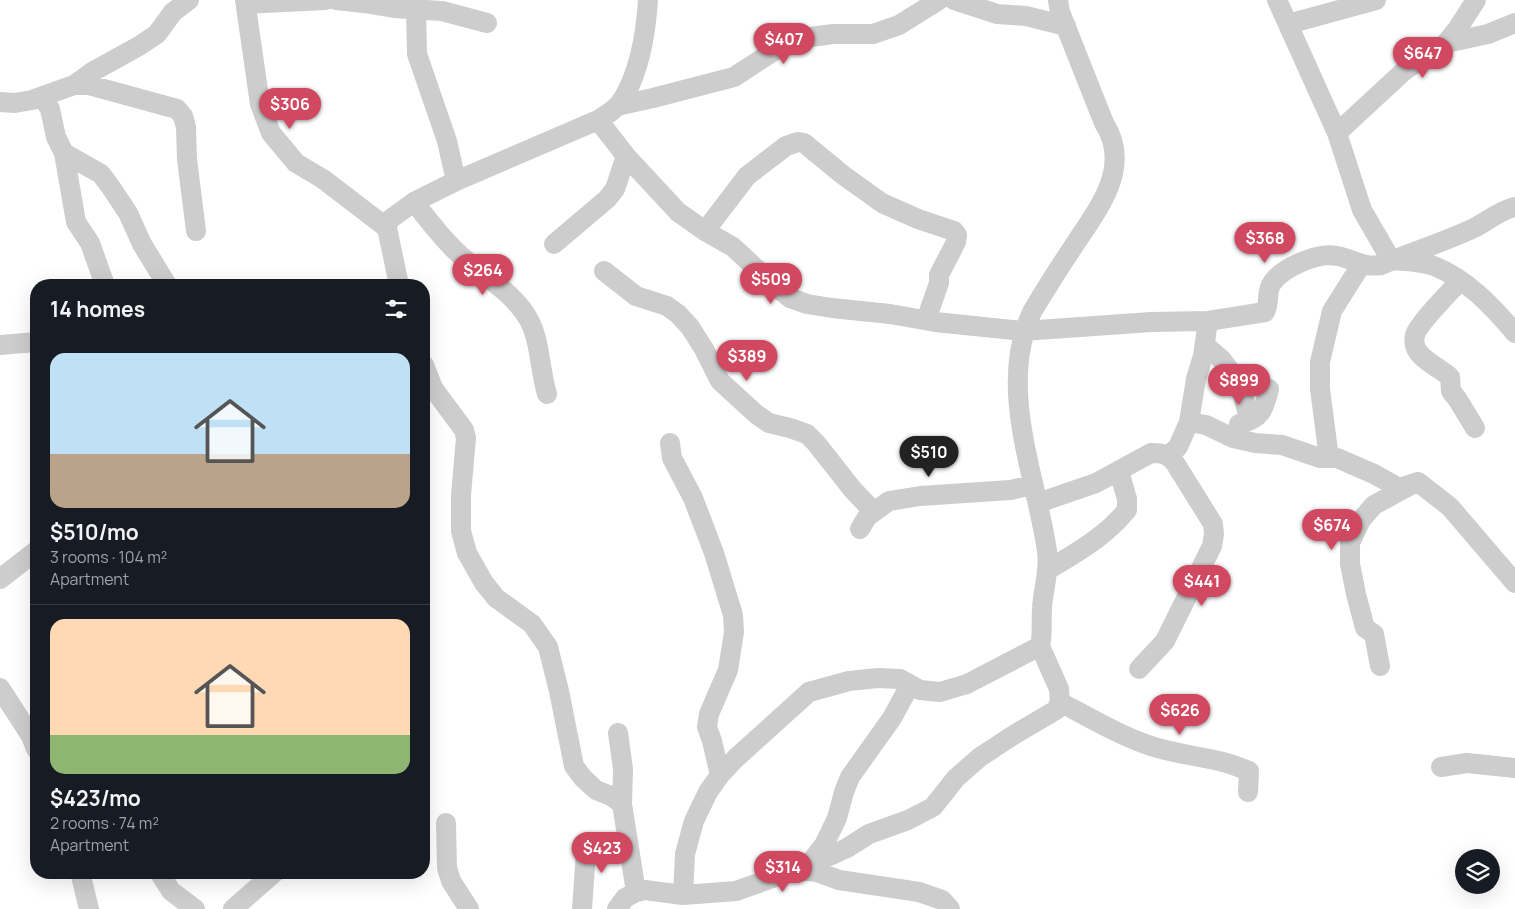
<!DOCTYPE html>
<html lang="en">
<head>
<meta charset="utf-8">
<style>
	body { margin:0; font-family:Manrope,sans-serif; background:#242831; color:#f1f3f6; height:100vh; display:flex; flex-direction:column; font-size:19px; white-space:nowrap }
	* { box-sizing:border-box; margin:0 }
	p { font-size:16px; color:#9ea1a6 }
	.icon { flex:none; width:28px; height:28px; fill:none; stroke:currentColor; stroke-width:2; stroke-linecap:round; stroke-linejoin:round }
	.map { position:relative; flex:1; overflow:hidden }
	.panel { position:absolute; left:30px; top:279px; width:400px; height:600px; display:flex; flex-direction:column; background:#171b24; border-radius:20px; box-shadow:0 5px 20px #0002 }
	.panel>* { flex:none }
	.buttons { position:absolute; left:1455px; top:849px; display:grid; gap:10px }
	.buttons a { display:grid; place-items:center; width:45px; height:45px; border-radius:50%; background:#171b24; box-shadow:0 5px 20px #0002; font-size:25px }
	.price { position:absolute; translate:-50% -42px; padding:0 11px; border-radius:18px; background:#d14861; color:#fff; font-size:16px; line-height:32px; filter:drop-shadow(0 1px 2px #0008) }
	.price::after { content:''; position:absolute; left:50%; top:30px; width:15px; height:11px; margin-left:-8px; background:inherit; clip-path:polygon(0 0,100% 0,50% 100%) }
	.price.active { background:#222; color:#fff }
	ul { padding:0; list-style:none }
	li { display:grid; align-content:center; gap:10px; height:265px; padding:0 20px }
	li+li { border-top:1px solid #363941 }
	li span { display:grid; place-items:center; height:155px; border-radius:15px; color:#555 }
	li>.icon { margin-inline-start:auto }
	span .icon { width:90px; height:90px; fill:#fffc; stroke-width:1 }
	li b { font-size:21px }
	h2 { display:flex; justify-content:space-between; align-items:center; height:60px; padding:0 20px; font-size:21px }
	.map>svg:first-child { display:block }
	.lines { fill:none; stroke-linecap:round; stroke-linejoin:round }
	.minor { stroke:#cdcdcd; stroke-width:20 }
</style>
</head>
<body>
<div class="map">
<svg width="1515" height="909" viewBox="0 0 1515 909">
	<rect width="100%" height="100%" fill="#fff"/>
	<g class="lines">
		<path class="minor" d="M245,0L260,104L271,133L296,163L323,179L387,228
			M336,0L364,3L394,8L442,11L487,23
			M954,0L997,14L1026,16L1066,26
			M1277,0L1337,133L1362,210L1391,260C1405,261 1421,261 1434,266C1467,279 1493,307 1515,333
			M246,4L326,0
			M416,9L417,54L447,141L456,181
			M1288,24L1376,0
			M1446,43L1488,34L1515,23
			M74,85L92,72L139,46L157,34L173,12L189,0
			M42,97L50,109L56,137L64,153L101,174L110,186L128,213L142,244L167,285
			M0,102L15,103L32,100L74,85H89L177,109L183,116L186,127L187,159L196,231
			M617,106L653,98L734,77L780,47L803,38L833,34H873L899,25L939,0
			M598,120L626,156L678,212L705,231L733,247L776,287L790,298L807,304L832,308L890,314L935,322L1023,331L1151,322L1208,321L1265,312C1270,303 1266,291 1272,283C1283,267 1318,252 1337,256C1354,259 1362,268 1381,265C1412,252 1444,242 1474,228C1488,221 1500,210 1515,207
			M1337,133L1404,71L1446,43L1458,28L1476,0
			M64,153L76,222L90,243L105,285
			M414,202C428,219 442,239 459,254C481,275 514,292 529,320C540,340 540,371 547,394
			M705,231L747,176L786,146L798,142L804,143L843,175L882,203L918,219L954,231L957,235L956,242L939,275V283L926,320
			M554,244L607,199L615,189L626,156
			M604,271L636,296L667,306L678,314L690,327L704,349L720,381L756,414L769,423L790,428L807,434L816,443L853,490L874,512
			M1460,281C1450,292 1418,324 1415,335C1414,339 1414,346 1417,350C1422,360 1441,369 1450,377L1451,391L1458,400L1475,428
			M399,285L387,228L389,220L414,202L456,181L598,120C608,114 618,108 624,97C640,69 646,32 648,0
			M0,345L36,342
			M1205,345L1222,360L1241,386L1249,420
			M424,365L433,388L464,430L466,438L461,495V531L467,553L484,583L496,598L532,624L548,647L559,691L574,766L583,778L596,790L611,796L622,804L636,892
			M1189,422L1206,425L1233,438L1255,443L1282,445L1320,458H1337L1374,474L1399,488L1418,482
			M1239,424C1261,419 1264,410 1269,389
			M670,443L672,458L693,498L714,553L733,615L734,632L728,670L709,714L707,727L712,741L720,775
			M1169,455L1178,447L1189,422L1196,379L1203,356L1208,321
			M1329,458L1320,389V362L1332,311L1361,265
			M1418,482L1450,507L1515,583
			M1038,503L1096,483L1151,453C1162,453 1168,454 1175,463L1213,524L1214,534L1212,546L1165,641L1139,669
			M860,529L867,517L889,501L920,496L1011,490L1032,485
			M1048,570C1077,552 1105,537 1127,510V499L1119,471
			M0,579L36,551
			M1380,666L1374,634L1365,628L1356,594L1350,564V543L1361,520L1374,505L1409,486
			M0,688L31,736L36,749
			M1060,702C1090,718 1119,735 1151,746C1176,754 1199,756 1223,762C1232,764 1240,768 1249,771L1248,792
			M618,733L623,769L622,804
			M1441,767L1467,763L1515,768
			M446,823L447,868L451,881L469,909
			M810,863L824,845L837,818L844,792L850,777L892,718L910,685
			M808,866L847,848L869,834L908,820L933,807L956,778L980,757L1012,736L1056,710L1060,702L1059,689L1040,646
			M80,872L89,909
			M159,872L171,891L195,909
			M683,895L685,854L694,821L708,792L720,775L736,758L809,692L849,681L878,678L900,679L920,690L940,692L967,684L1040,646C1043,633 1041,621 1042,608C1043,589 1050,571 1047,551C1036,474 997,388 1032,312C1045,290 1059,268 1073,247C1097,210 1133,168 1104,123L1060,12L1058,0
			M233,909L275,872
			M582,909L586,852L628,845
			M617,909L625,898L636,892L645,890L683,895L736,891L781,875L798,870L817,872L839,880L919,892L942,900L950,909"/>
	</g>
</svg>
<div class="buttons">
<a><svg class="icon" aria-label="layers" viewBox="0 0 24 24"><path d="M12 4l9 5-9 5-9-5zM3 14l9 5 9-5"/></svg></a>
</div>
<b class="price" style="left:784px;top:65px">$407</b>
<b class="price" style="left:1423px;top:79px">$647</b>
<b class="price" style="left:290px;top:130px">$306</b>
<b class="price" style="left:1265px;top:264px">$368</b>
<b class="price" style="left:483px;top:296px">$264</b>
<b class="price" style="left:771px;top:305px">$509</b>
<b class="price" style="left:747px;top:382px">$389</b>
<b class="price" style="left:1239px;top:406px">$899</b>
<b class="price active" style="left:929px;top:478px">$510</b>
<b class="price" style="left:1332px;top:551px">$674</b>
<b class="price" style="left:1202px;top:607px">$441</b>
<b class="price" style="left:1180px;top:736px">$626</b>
<b class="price" style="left:602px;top:874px">$423</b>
<b class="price" style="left:783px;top:893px">$314</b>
<section class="panel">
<h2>14 homes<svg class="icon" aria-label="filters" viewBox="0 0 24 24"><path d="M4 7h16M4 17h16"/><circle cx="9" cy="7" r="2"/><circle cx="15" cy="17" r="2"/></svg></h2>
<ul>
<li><span style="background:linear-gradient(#bfe0f5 65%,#b9a48a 0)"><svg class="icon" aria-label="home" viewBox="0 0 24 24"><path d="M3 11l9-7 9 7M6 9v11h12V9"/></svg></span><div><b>$510/mo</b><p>3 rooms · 104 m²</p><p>Apartment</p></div></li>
<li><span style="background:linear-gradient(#ffd9b3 75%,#8fb573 0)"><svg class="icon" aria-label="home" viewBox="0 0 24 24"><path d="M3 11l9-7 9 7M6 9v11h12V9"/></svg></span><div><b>$423/mo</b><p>2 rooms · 74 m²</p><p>Apartment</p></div></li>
</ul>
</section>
</div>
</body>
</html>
